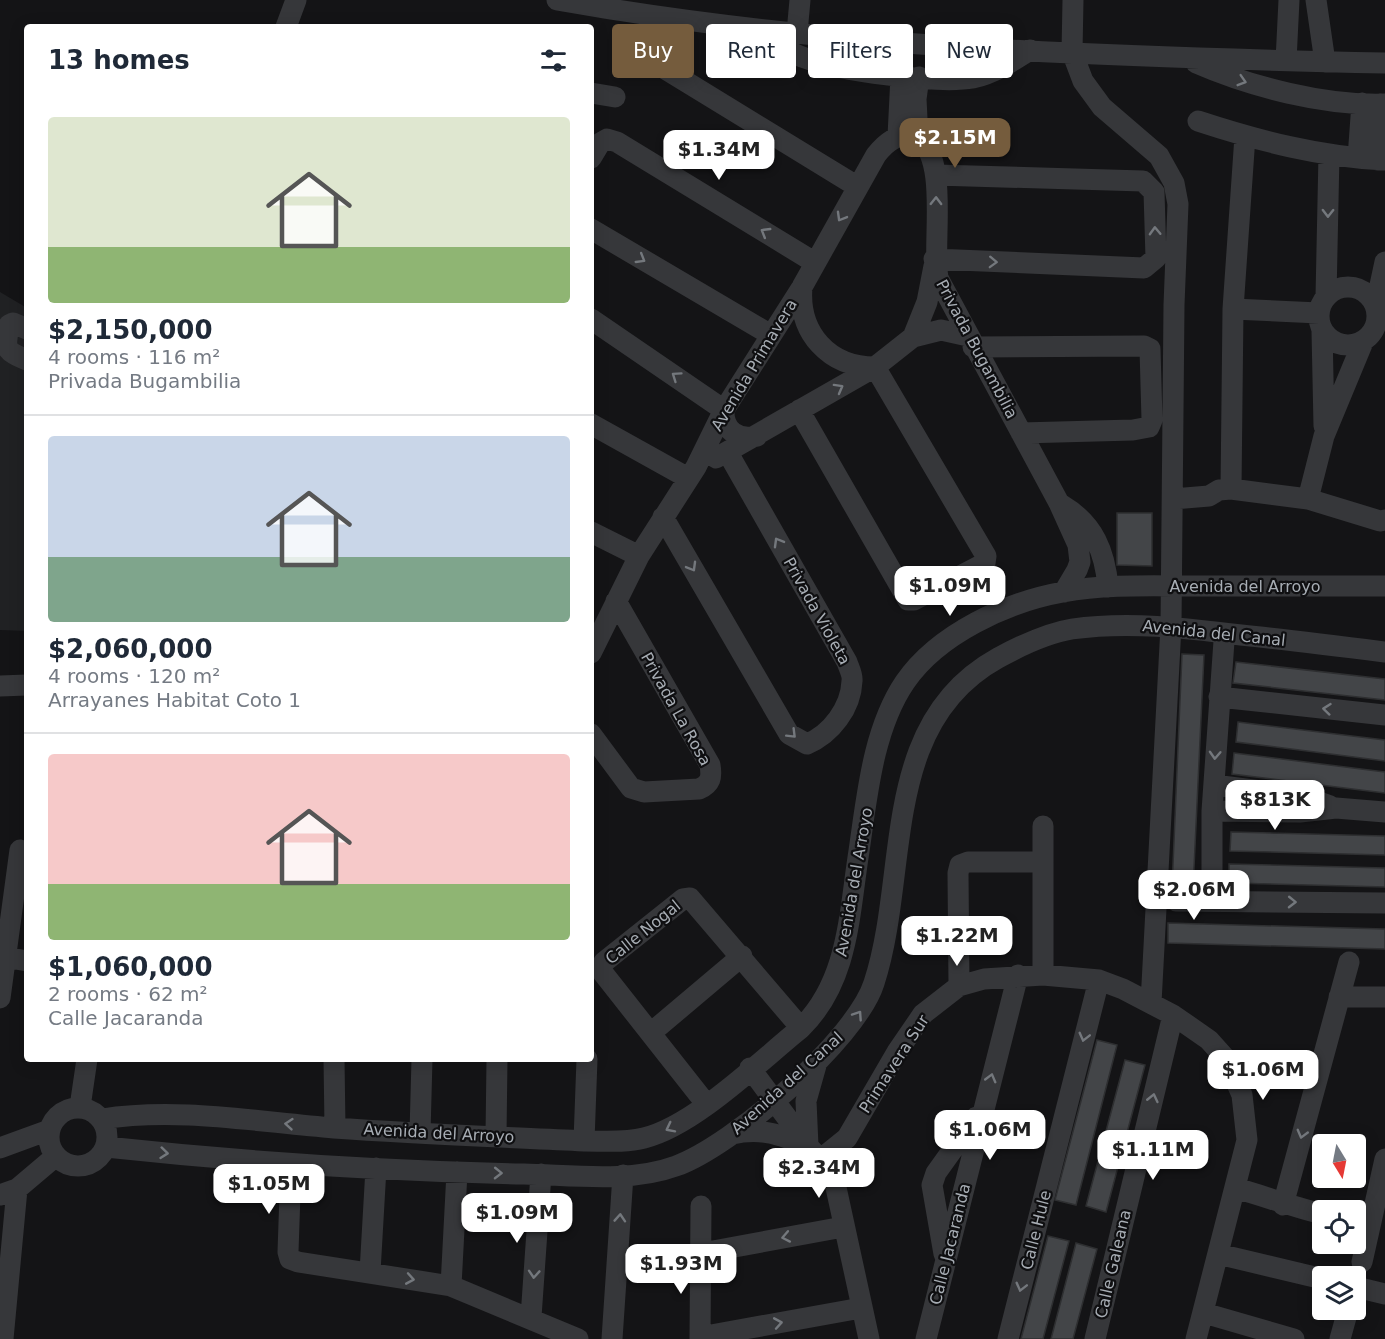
<!DOCTYPE html>
<html lang="en">
<head>
<meta charset="utf-8">
<style>
	body { margin:0; font-family:"DejaVu Sans",sans-serif; background:#f2f2f3; color:#1f2937; height:100vh; display:flex; flex-direction:column; font-size:22px; white-space:nowrap }
	* { box-sizing:border-box; margin:0 }
	p { font-size:20px; color:#747a83 }
	.icon { flex:none; width:33px; height:33px; fill:none; stroke:currentColor; stroke-width:2; stroke-linecap:round; stroke-linejoin:round }
	.map { position:relative; flex:1; overflow:hidden }
	.details { position:absolute; left:24px; top:24px; width:570px; height:1038px; display:flex; flex-direction:column; background:#fff; border-radius:6px; box-shadow:0 3px 15px #0003 }
	.details>* { flex:none }
	.guide { position:absolute; left:612px; top:24px; width:570px; height:54px; display:flex; gap:12px }
	.needle { width:39px; rotate:170deg }
	.controls { position:absolute; left:1312px; top:1134px; display:grid; gap:12px }
	.controls a { display:grid; place-items:center; width:54px; height:54px; border-radius:6px; background:#fff; box-shadow:0 3px 15px #0003; font-size:30px }
	.price { position:absolute; translate:-50% -51px; padding:0 14px; border-radius:12px; background:#fff; color:#222; font-size:20px; line-height:39px; filter:drop-shadow(0 2px 3px #0008) }
	.price::after { content:''; position:absolute; left:50%; top:36px; width:18px; height:14px; margin-left:-9px; background:inherit; clip-path:polygon(0 0,100% 0,50% 100%) }
	.price.selected { background:#755c3d; color:#fff }
	ul { padding:0; list-style:none }
	li { display:grid; align-content:center; gap:12px; height:318px; padding:0 24px }
	li+li { border-top:2px solid #e0e1e3 }
	li span { display:grid; place-items:center; height:186px; border-radius:6px; color:#555 }
	li>.icon { margin-inline-start:auto }
	span .icon { width:108px; height:108px; fill:#fffc; stroke-width:1 }
	li b { font-size:26px }
	h2 { display:flex; justify-content:space-between; align-items:center; height:72px; padding:0 24px; font-size:26px }
	.pill { padding:0 21px; border-radius:6px; background:#fff; box-shadow:0 3px 15px #0003; font-size:21px; line-height:54px }
	.pill.selected { background:#755c3d; color:#fff }
	.map>svg:first-child { display:block }
	.built { fill:#202123 }
	.building { fill:#434548; stroke:#2e2f31; stroke-width:1.5 }
	.lines { fill:none; stroke-linecap:round; stroke-linejoin:round }
	.minor { stroke:#36373a; stroke-width:21 }
	.oneway { stroke:#74787d }
	.labels { text-anchor:middle; dominant-baseline:central; stroke-width:4.5; stroke-linejoin:round; paint-order:stroke }
	.street-label { font-size:16px; fill:#a7adb4; stroke:#0f0f11 }
</style>
</head>
<body>
<div class="map">
<svg width="1385" height="1339" viewBox="0 0 1385 1339">
	<rect width="100%" height="100%" fill="#141416"/>
	<path class="built" d="M0,292L27,308V631L0,630Z"/>
	<path class="building" d="M1117,513H1152V566L1117,565Z
		M1182,654L1204,655L1193,889L1172,888Z
		M1236,662L1385,679V700L1233,683Z
		M1238,722L1385,740V761L1236,742Z
		M1234,753L1385,772V793L1232,774Z
		M1231,832L1385,836V855L1230,851Z
		M1229,864L1385,868V887L1229,883Z
		M1168,923L1385,929V949L1168,943Z
		M1097,1040L1117,1045L1076,1205L1055,1200Z
		M1125,1060L1145,1065L1106,1212L1086,1206Z
		M1048,1236L1069,1241L1043,1339H1021Z
		M1076,1243L1097,1249L1073,1339H1051Z"/>
	<g class="lines">
		<path class="minor" d="M557,0C830,49 1109,57 1385,63
			M1073,0L1072,52L1083,81L1102,107L1159,156L1174,183L1178,204L1174,305L1171,626L1151,1003
			M1316,0L1325,62
			M286,27L296,0
			M758,30C773,42 787,52 805,58C838,71 939,84 973,78C993,74 1013,61 1030,50
			M797,33L800,0
			M644,56L858,187
			M1286,61L1289,0
			M1196,63C1251,87 1325,106 1385,104
			M591,93L615,97
			M1198,121C1259,141 1321,157 1385,160
			M898,136L901,76
			M918,138L916,99L919,77
			M591,158L600,143L607,139L617,142L814,262
			M1358,158L1362,103
			M1378,160L1380,104
			M591,229L771,335
			M934,259L1144,268L1156,258L1154,192L1143,181L936,175
			M1319 316a29 29 0 1 1 58 0a29 29 0 1 1-58 0Z
			M1326,297L1329,154
			M1376,304L1385,262
			M1233,309L1319,313
			M591,319L724,410C723,430 738,441 757,436
			M27,329L13,323L9,325C5,350 4,350 27,360
			M1322,331L1324,426
			M913,337L927,302L934,266
			M973,347L1144,346L1150,349L1152,420L1149,427L1133,430L1021,433
			M799,410L908,600H914L985,563L986,556L875,367C829,367 798,333 802,287
			M591,424L688,478
			M716,458L875,367L913,337L941,330L968,336
			M1231,489L1233,309L1245,136
			M1173,499L1209,496L1219,490L1231,489L1308,499L1380,521L1385,520
			M1308,499L1324,436L1363,342
			M1062,505C1094,524 1105,552 1108,587
			M663,517L789,734L807,744C831,734 851,708 852,681C853,675 849,668 847,662L728,453
			M591,532L639,556
			M591,653L639,556L696,467L724,410L802,287L876,155C887,141 900,131 918,138C949,159 932,244 938,278L1059,503L1078,545L1080,562L1077,570L1064,592
			M0,686L27,685
			M1219,697L1385,715
			M591,734L631,788L644,792L699,789C711,784 712,777 710,765L616,601
			M1214,785L1302,796L1330,806
			M1212,811L1300,812L1336,808L1385,812
			M1043,826V975
			M1176,901L1385,903
			M1212,901V811L1224,641
			M0,956L27,961
			M959,986L958,873L960,865L968,862H1043
			M1339,997H1385
			M0,998L20,850
			M652,1032L742,956
			M334,1059L335,1128
			M750,1068L808,1146L830,1170L835,1183L869,1339
			M707,1105L603,973L601,967L604,962L683,899L690,898L801,1028
			M80,1107L87,1059
			M49 1137a29 29 0 1 1 58 0a29 29 0 1 1-58 0Z
			M102,1119C178,1107 257,1122 334,1128C417,1134 501,1137 584,1141C604,1141 625,1143 644,1138C694,1126 760,1061 801,1028C849,981 849,914 859,851C867,796 873,729 905,682C938,634 1007,602 1063,592C1106,584 1151,586 1195,586C1258,586 1322,586 1385,586
			M420,1133L422,1059
			M732,1134C761,1127 781,1135 808,1146
			M496,1136L497,1059
			M584,1141L587,1059
			M808,1146L806,1101L817,1062
			M106,1147C245,1162 384,1171 524,1174C572,1175 630,1183 676,1166C732,1146 856,1040 874,983C910,873 878,724 998,658C1020,646 1047,633 1072,629C1129,621 1185,628 1241,635C1289,640 1337,646 1385,652
			M0,1148L49,1130
			M821,1159L847,1138L897,1052L923,1014L959,986L984,979L1043,975L1099,980L1123,989L1173,1015L1209,1040L1226,1059L1242,1095L1247,1140L1196,1339
			M291,1164L288,1252L290,1259L298,1262L451,1286L578,1339
			M1235,1188C1265,1196 1292,1207 1323,1214
			M0,1195L17,1189L56,1156
			M1283,1205L1349,962
			M702,1253L843,1227
			M944,1254L932,1185L936,1173L976,1117
			M1218,1254L1323,1279
			M1362,1262L1385,1159
			M370,1272L376,1168
			M451,1286L457,1172
			M1356,1287L1385,1294
			M1204,1313L1294,1339
			M531,1317L541,1174
			M700,1337L861,1308
			M3,1339L17,1189
			M612,1339L623,1175
			M700,1339L701,1206
			M926,1339L1018,975
			M1008,1339L1099,980
			M1095,1339L1173,1015
			M1340,1339L1348,1310"/>
	</g>
	<defs><path id="oneway-chevron" d="M-2-3.5L2.5 0L-2 3.5" fill="none" stroke-width="1.6" stroke-linecap="round" stroke-linejoin="round" transform="scale(1.5)"/></defs>
	<g class="oneway">
		<use href="#oneway-chevron" transform="translate(1242 81) rotate(17)"/>
		<use href="#oneway-chevron" transform="translate(936 201) rotate(-89)"/>
		<use href="#oneway-chevron" transform="translate(1328 213) rotate(91)"/>
		<use href="#oneway-chevron" transform="translate(841 217) rotate(120)"/>
		<use href="#oneway-chevron" transform="translate(1155 231) rotate(-92)"/>
		<use href="#oneway-chevron" transform="translate(765 232) rotate(-149)"/>
		<use href="#oneway-chevron" transform="translate(641 259) rotate(31)"/>
		<use href="#oneway-chevron" transform="translate(993 262) rotate(2)"/>
		<use href="#oneway-chevron" transform="translate(676 376) rotate(-145)"/>
		<use href="#oneway-chevron" transform="translate(839 388) rotate(-29)"/>
		<use href="#oneway-chevron" transform="translate(778 542) rotate(-120)"/>
		<use href="#oneway-chevron" transform="translate(692 567) rotate(60)"/>
		<use href="#oneway-chevron" transform="translate(1327 709) rotate(-174)"/>
		<use href="#oneway-chevron" transform="translate(792 734) rotate(45)"/>
		<use href="#oneway-chevron" transform="translate(1215 755) rotate(93)"/>
		<use href="#oneway-chevron" transform="translate(1292 902) rotate(1)"/>
		<use href="#oneway-chevron" transform="translate(858 1015) rotate(-56)"/>
		<use href="#oneway-chevron" transform="translate(1084 1037) rotate(104)"/>
		<use href="#oneway-chevron" transform="translate(991 1078) rotate(-75)"/>
		<use href="#oneway-chevron" transform="translate(1153 1098) rotate(-77)"/>
		<use href="#oneway-chevron" transform="translate(289 1124) rotate(-175)"/>
		<use href="#oneway-chevron" transform="translate(670 1128) rotate(153)"/>
		<use href="#oneway-chevron" transform="translate(1302 1134) rotate(105)"/>
		<use href="#oneway-chevron" transform="translate(164 1153) rotate(6)"/>
		<use href="#oneway-chevron" transform="translate(498 1173) rotate(1)"/>
		<use href="#oneway-chevron" transform="translate(620 1218) rotate(-86)"/>
		<use href="#oneway-chevron" transform="translate(786 1237) rotate(169)"/>
		<use href="#oneway-chevron" transform="translate(534 1274) rotate(94)"/>
		<use href="#oneway-chevron" transform="translate(410 1279) rotate(10)"/>
		<use href="#oneway-chevron" transform="translate(1021 1287) rotate(104)"/>
		<use href="#oneway-chevron" transform="translate(778 1323) rotate(-10)"/>
	</g>
	<g class="labels">
		<g class="street-label">
			<text transform="translate(977 349) rotate(62)">Privada Bugambilia</text>
			<text transform="translate(754 365) rotate(-59)">Avenida Primavera</text>
			<text x="1245" y="586">Avenida del Arroyo</text>
			<text transform="translate(817 611) rotate(61)">Privada Violeta</text>
			<text transform="translate(1214 633) rotate(6)">Avenida del Canal</text>
			<text transform="translate(676 709) rotate(61)">Privada La Rosa</text>
			<text transform="translate(854 882) rotate(-80)">Avenida del Arroyo</text>
			<text transform="translate(643 932) rotate(-39)">Calle Nogal</text>
			<text transform="translate(894 1064) rotate(-57)">Primavera Sur</text>
			<text transform="translate(787 1083) rotate(-42)">Avenida del Canal</text>
			<text transform="translate(439 1133) rotate(3)">Avenida del Arroyo</text>
			<text transform="translate(1036 1230) rotate(-76)">Calle Hule</text>
			<text transform="translate(950 1244) rotate(-76)">Calle Jacaranda</text>
			<text transform="translate(1113 1264) rotate(-77)">Calle Galeana</text>
		</g>
	</g>
</svg>
<div class="controls">
<a><svg class="needle" viewBox="-14 -14 28 28"><path d="M0-13l5 13h-10z" fill="#e53935"/><path d="M0 13l5-13h-10z" fill="#747a83"/></svg></a>
<a><svg class="icon" aria-label="locate" viewBox="0 0 24 24"><circle cx="12" cy="12" r="6"/><path d="M12 2v4M12 18v4M2 12h4M18 12h4"/></svg></a>
<a><svg class="icon" aria-label="layers" viewBox="0 0 24 24"><path d="M12 4l9 5-9 5-9-5zM3 14l9 5 9-5"/></svg></a>
</div>
<b class="price selected" style="left:955px;top:169px">$2.15M</b>
<b class="price" style="left:719px;top:181px">$1.34M</b>
<b class="price" style="left:950px;top:617px">$1.09M</b>
<b class="price" style="left:1275px;top:831px">$813K</b>
<b class="price" style="left:1194px;top:921px">$2.06M</b>
<b class="price" style="left:957px;top:967px">$1.22M</b>
<b class="price" style="left:1263px;top:1101px">$1.06M</b>
<b class="price" style="left:990px;top:1161px">$1.06M</b>
<b class="price" style="left:1153px;top:1181px">$1.11M</b>
<b class="price" style="left:819px;top:1199px">$2.34M</b>
<b class="price" style="left:269px;top:1215px">$1.05M</b>
<b class="price" style="left:517px;top:1244px">$1.09M</b>
<b class="price" style="left:681px;top:1295px">$1.93M</b>
<div class="guide">
<a class="pill selected">Buy</a>
<a class="pill">Rent</a>
<a class="pill">Filters</a>
<a class="pill">New</a>
</div>
<section class="details">
<h2>13 homes<svg class="icon" aria-label="filters" viewBox="0 0 24 24"><path d="M4 7h16M4 17h16"/><circle cx="9" cy="7" r="2"/><circle cx="15" cy="17" r="2"/></svg></h2>
<ul>
<li><span style="background:linear-gradient(#dfe7d0 70%,#8fb573 0)"><svg class="icon" aria-label="home" viewBox="0 0 24 24"><path d="M3 11l9-7 9 7M6 9v11h12V9"/></svg></span><div><b>$2,150,000</b><p>4 rooms · 116 m²</p><p>Privada Bugambilia</p></div></li>
<li><span style="background:linear-gradient(#c9d6e8 65%,#7fa58c 0)"><svg class="icon" aria-label="home" viewBox="0 0 24 24"><path d="M3 11l9-7 9 7M6 9v11h12V9"/></svg></span><div><b>$2,060,000</b><p>4 rooms · 120 m²</p><p>Arrayanes Habitat Coto 1</p></div></li>
<li><span style="background:linear-gradient(#f6c9c9 70%,#8fb573 0)"><svg class="icon" aria-label="home" viewBox="0 0 24 24"><path d="M3 11l9-7 9 7M6 9v11h12V9"/></svg></span><div><b>$1,060,000</b><p>2 rooms · 62 m²</p><p>Calle Jacaranda</p></div></li>
</ul>
</section>
</div>
</body>
</html>
